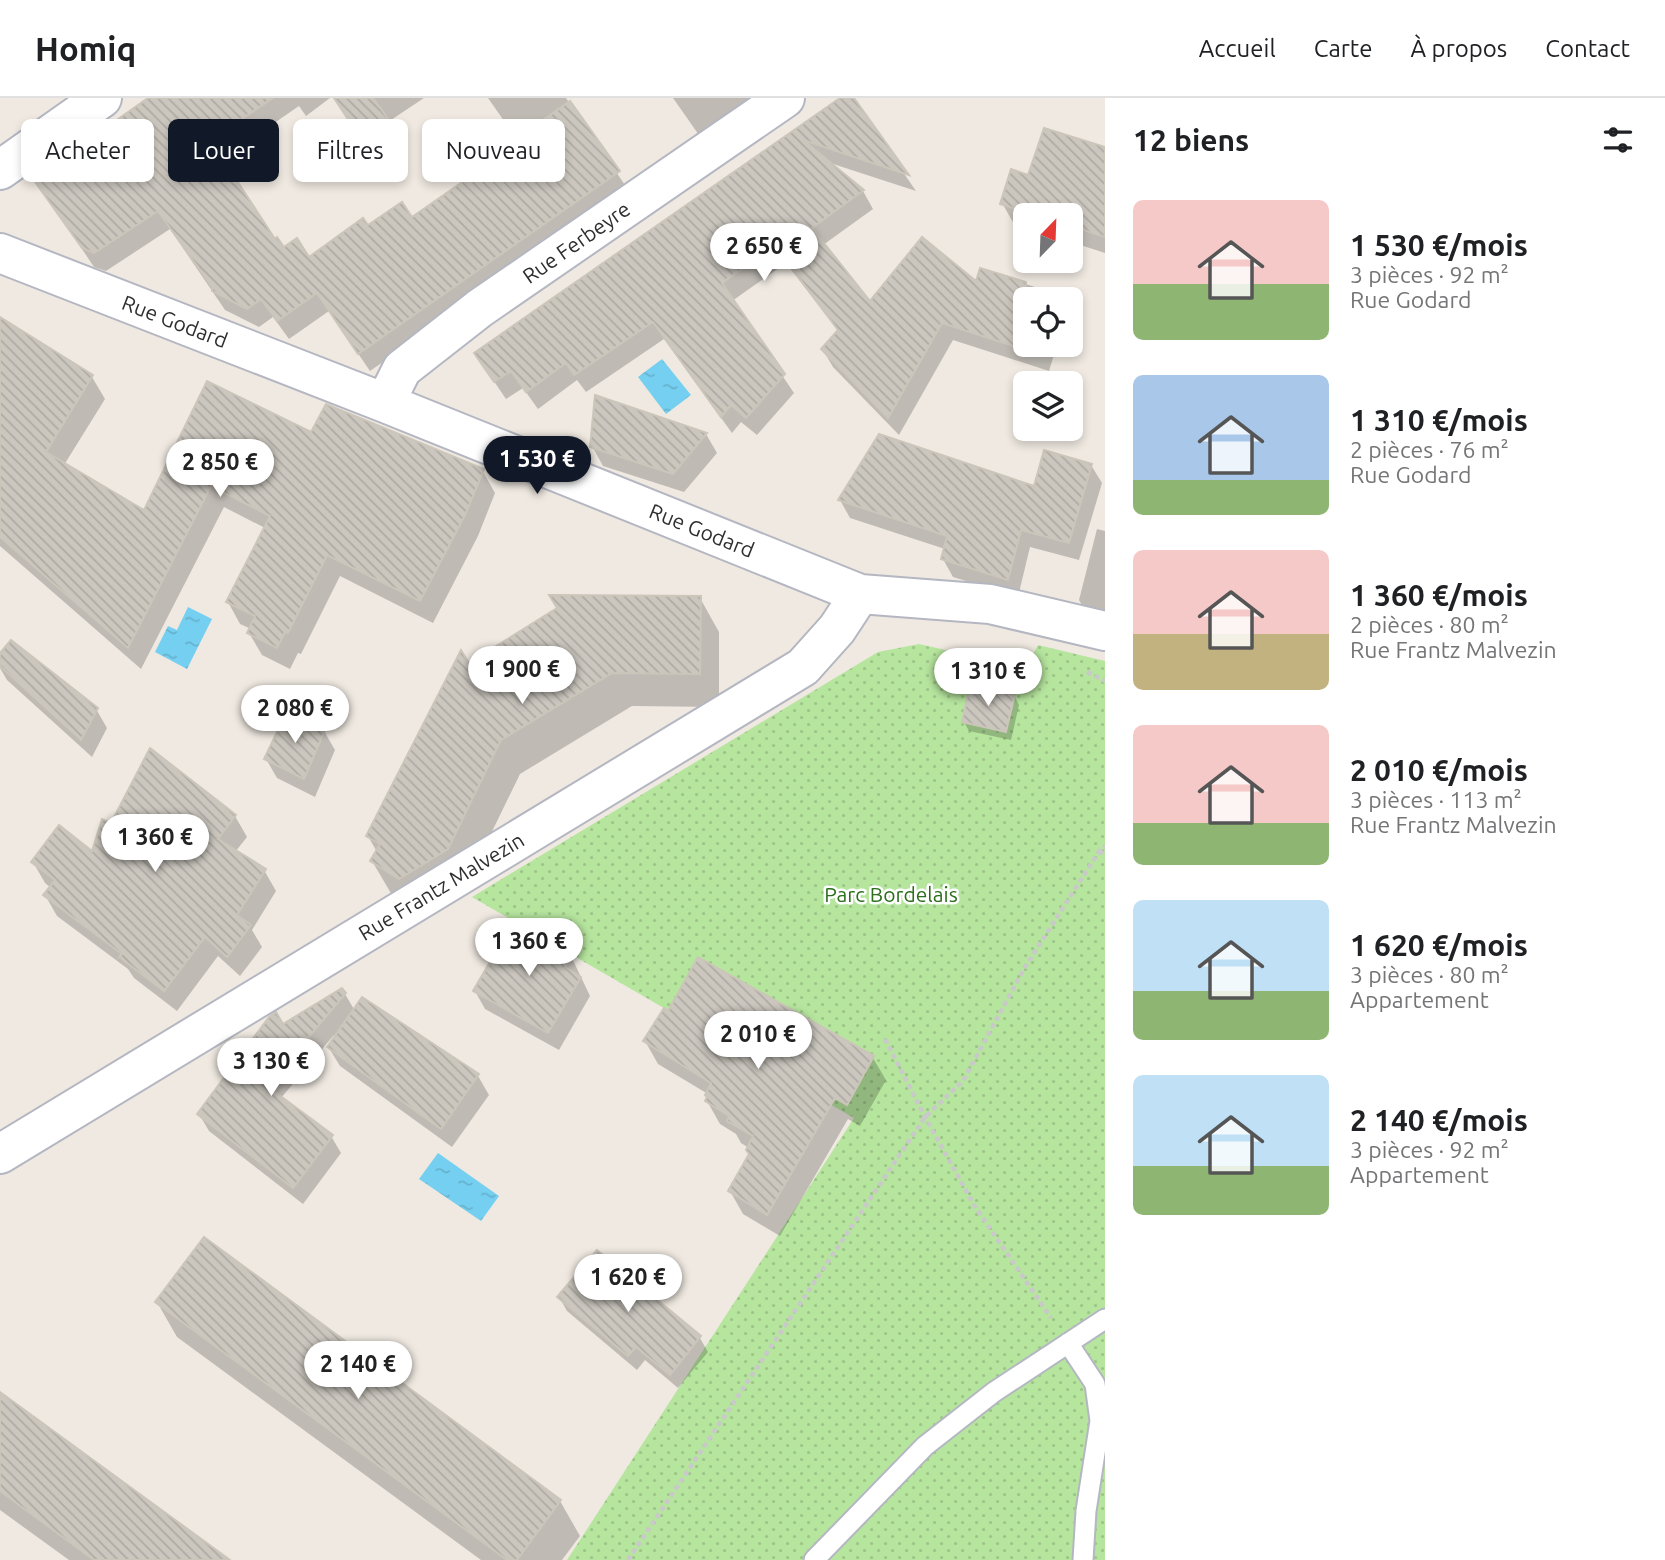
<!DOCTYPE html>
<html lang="fr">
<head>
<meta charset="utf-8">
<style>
	body { margin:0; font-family:Ubuntu,sans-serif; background:#f6f6f6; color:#202124; height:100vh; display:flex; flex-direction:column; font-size:26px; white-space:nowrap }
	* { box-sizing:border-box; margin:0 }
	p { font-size:23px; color:#757577 }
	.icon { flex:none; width:38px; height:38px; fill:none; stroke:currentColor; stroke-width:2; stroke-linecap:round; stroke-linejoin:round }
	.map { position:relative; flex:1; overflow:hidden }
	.panel { display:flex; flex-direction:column; background:#fff; width:560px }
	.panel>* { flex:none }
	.banner { position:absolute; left:21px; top:21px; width:665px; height:63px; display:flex; gap:14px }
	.needle { width:46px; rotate:23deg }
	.fabs { position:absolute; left:1013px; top:105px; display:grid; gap:14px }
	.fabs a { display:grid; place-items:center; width:70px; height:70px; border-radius:10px; background:#fff; box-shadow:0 4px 10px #0003; font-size:35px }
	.price { position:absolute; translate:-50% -60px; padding:0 16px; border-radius:24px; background:#fff; color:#222; font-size:23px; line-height:46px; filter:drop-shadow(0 2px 4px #0008) }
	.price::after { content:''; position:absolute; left:50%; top:42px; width:21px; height:16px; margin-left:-10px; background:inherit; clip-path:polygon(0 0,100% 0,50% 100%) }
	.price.active { background:#111827; color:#fff }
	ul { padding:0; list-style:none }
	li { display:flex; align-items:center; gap:21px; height:175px; padding:0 28px }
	li span { display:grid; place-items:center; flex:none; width:196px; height:140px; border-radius:10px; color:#555 }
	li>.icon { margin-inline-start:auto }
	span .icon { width:84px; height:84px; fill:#fffc; stroke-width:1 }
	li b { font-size:30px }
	h2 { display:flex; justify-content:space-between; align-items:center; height:84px; padding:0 28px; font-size:30px }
	.tag { padding:0 24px; border-radius:10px; background:#fff; box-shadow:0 4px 10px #0003; font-size:24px; line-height:63px }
	.tag.active { background:#111827; color:#fff }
	header { display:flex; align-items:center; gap:42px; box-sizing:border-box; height:98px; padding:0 35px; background:#fff; border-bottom:2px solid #e0e0e0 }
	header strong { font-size:33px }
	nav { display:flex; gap:38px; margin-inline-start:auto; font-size:24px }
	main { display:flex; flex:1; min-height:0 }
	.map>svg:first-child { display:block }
	.park { fill:url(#park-dots) }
	.water { fill:url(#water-ripples) }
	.shadow { fill:#0003 }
	.building { fill:url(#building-back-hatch); stroke:#cbc5ba; stroke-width:2 }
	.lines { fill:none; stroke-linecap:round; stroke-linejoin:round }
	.lane-casing { stroke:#b4b7c1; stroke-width:23 }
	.street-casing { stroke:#b4b7c1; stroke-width:42 }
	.path { stroke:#c9c9c9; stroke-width:4.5; stroke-dasharray:5 3.5; stroke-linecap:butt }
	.lane { stroke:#fff; stroke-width:19 }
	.street { stroke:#fff; stroke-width:38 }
	.labels { text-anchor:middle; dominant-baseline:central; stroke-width:5; stroke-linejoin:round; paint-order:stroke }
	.street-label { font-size:21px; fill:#2e2e2e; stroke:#fff }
	.park-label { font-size:21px; fill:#2c6e1b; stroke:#fff }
</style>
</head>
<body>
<header>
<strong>Homiq</strong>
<nav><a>Accueil</a><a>Carte</a><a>À propos</a><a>Contact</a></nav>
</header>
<main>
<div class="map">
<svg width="1105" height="1462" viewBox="0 0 1105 1462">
	<defs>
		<pattern id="park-dots" width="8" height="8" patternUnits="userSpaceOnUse" patternTransform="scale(1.75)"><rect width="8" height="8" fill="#b6e59e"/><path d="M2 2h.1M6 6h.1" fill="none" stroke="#9dc588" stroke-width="1.8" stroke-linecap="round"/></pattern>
		<pattern id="water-ripples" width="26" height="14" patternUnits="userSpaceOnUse" patternTransform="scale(1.75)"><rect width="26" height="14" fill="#75cff0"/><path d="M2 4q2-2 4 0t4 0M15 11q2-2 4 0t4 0" fill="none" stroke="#66b2ce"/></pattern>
		<pattern id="building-back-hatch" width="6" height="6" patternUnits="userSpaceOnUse" patternTransform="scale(1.75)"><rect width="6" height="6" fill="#cbc7bf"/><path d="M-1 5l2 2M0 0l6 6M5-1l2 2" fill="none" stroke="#afaba4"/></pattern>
	</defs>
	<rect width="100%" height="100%" fill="#efe9e1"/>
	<path class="park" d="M919,546L1025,570L1038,547L1105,563V1462H567L854,1020L472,799L878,554Z"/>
	<path class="water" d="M662,261L691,297L666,316L638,279Z
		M188,509L212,521L187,571L155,554L168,528L177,532Z
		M438,1055L499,1098L481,1123L419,1081Z"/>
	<path class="shadow" d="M152,0H330L306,18L299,8L235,52L249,76L236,85L274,143L283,151L308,161L368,130L412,121L479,75L469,58L509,30L488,0H566L629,93L370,273L329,213L289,241L273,219L259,229L225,212L170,131L106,173L94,169L35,81Z
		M334,0H424L388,24L398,41L373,59Z
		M673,0H760L701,40Z
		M843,0H852L916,93L827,64L863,93L873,111L823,147L870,206L977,186L981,172L1057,196L1060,201H1026V247H1057L1049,273L953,242L899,337L833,269L823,252L839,234L786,165L732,203L794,295L757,337L741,324L732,335L664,241L586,294L577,282L538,311L523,290L506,301L487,273Z
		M1105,50V155L1071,144V117H1026V130L1014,126L1002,105L1030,79Z
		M0,221L92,279L105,301L64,367L145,415L312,337L482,372L495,395L478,438L433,525L340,478L301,556L298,555L290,571L262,557L249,535L251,531L240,526L228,504L265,430L224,409L141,571L0,448Z
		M596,300L706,336L717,355L684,394L603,368L592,348Z
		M1091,367L1102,385L1079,462L1030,449L1018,499L953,479L943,461L945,451L850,420L840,402L1035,390Z
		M1097,431L1105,433V525L1090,521L1079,502Z
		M700,500L719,534V609L632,608L520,676L467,785L392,797L372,763L377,754L368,738L468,567Z
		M0,558L96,611L107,630L92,659L7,582L0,570Z
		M1014,597L1019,607L1011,642L969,633L964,624Z
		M324,633L335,652L315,699L277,680L266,661Z
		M235,718L247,739L235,754L264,772L276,793L252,832L262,849L240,878L218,858L177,913L134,880L128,871L57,818L45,797L51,790L45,785L33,764L93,756L112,728Z
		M571,858L590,898L559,952L485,911L475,893Z
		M345,896L355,913L478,978L489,997L452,1049L340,968L329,950L337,939L334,937L281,1000L331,1038L341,1055L303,1106L209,1033L199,1016L282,928Z
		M645,943L873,960L886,982L860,1028L848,1021L780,1138L743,1116L730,1093L751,1057L749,1050L741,1045L736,1036L720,1026L707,1003L708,996L658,966Z
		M559,1199L700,1240L708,1254L678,1290L645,1262L637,1272L567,1213Z
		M157,1204L560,1403L580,1438L562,1462H481L177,1239Z
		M0,1296L227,1462H69L0,1412Z"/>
	<path class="building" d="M148,0H273L224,33L240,56L226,66L275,141L277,139L284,149L297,140L309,159L363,120L368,127L402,104L412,119L478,73L466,57L510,27L519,39L570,3L620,73L358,256L317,195L277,223L261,201L247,211L212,193V189L158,113L94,155L82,150L33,81Z
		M334,0H373L389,22L361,41Z
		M840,0H854L909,77L803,42L864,92L812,130L870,203L922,139L976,183L980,170L1026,184V252L942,225L888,320L821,251L838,232L775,148L722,185L785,276L746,320L731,307L721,319L653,224L574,277L566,265L526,294L511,273L494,284L474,255Z
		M1044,30L1105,49V139L1071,128V117H1036L1000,106L1011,71L1028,77Z
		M0,219L93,277L46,354L144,412L207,283L311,334L326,306L484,371L466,415L420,503L327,457L288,535L285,534L277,550L247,535L255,518L226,504L270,418L211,388L128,550L0,439Z
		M595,297L707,335L673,376L590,349Z
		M879,336L1034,388L1044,352L1092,366L1069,445L1021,432L1008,482L941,461L947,438L838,402Z
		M549,497L701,498L700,576L612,575L501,642L448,751L399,781L370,763L380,746L366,738L461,552L469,565L557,510Z
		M11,542L98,610L81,642L0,568V555Z
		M970,585L1015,596L1006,634L962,624Z
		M287,613L325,632L304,681L264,661Z
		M150,650L236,717L218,741L266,771L237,817L251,827L227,859L205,839L164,893L119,859L122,856L43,797L55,782L31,764L59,727L92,753L102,721L111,725Z
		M514,823L572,857L565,869L581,879L548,935L473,893Z
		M698,859L874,958L847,1007L835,1000L767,1117L728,1093L749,1056L746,1052L753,1038L727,1023L729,1018L705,1003L707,999L705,997L711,985L643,943L664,910L668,913Z
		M342,890L346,895L267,988L333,1037L293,1090L197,1016L269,919L276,914L283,926Z
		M362,899L479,976L441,1031L327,949Z
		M204,1139L561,1402L517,1462H507L155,1204Z
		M597,1152L701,1238L670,1277L636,1249L628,1258L557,1199Z
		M0,1294L230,1462H94L0,1393Z"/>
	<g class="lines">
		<defs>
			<path id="lane" d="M1068,1245L1095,1286L1100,1323L1086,1413L1083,1462
				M814,1462L925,1348L994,1294L1105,1221"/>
			<path id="street" d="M0,72L102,0
				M0,155L385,305L860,496L990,506L1105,533
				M385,305L402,271L480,210L785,0
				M0,1056L803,569L837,531L860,496"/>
		</defs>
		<use href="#lane" class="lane-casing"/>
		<use href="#street" class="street-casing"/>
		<path class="path" d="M1087,574L1105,583
			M1100,752L1105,759
			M885,941L925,1019L974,1107L1051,1220
			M628,1462L925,1019L963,983L1025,869L1100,752L1105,748"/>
		<use href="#lane" class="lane"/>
		<use href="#street" class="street"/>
	</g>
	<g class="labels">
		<g class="street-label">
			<text transform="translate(576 144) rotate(-35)">Rue Ferbeyre</text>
			<text transform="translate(175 223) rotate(21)">Rue Godard</text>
			<text transform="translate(702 432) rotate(22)">Rue Godard</text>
			<text transform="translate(441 788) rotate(-31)">Rue Frantz Malvezin</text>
		</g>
		<g class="park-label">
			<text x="891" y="796">Parc Bordelais</text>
		</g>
	</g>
</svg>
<div class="fabs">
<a><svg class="needle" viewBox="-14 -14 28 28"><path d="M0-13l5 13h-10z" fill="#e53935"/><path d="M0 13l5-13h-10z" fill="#757577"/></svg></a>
<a><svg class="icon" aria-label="locate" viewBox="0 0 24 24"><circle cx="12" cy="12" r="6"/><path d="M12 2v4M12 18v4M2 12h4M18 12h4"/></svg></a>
<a><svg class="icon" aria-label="layers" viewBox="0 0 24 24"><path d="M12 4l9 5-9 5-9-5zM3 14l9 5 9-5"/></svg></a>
</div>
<b class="price" style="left:764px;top:185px">2 650 €</b>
<b class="price active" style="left:537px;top:398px">1 530 €</b>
<b class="price" style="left:220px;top:401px">2 850 €</b>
<b class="price" style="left:522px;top:608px">1 900 €</b>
<b class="price" style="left:988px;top:610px">1 310 €</b>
<b class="price" style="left:295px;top:647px">2 080 €</b>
<b class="price" style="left:155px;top:776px">1 360 €</b>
<b class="price" style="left:529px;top:880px">1 360 €</b>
<b class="price" style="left:758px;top:973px">2 010 €</b>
<b class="price" style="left:271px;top:1000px">3 130 €</b>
<b class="price" style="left:628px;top:1216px">1 620 €</b>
<b class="price" style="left:358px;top:1303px">2 140 €</b>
<div class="banner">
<a class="tag">Acheter</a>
<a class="tag active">Louer</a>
<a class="tag">Filtres</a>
<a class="tag">Nouveau</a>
</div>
</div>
<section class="panel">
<h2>12 biens<svg class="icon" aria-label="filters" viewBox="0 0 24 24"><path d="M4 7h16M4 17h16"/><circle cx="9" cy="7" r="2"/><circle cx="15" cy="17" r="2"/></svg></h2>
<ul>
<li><span style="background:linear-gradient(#f6c9c9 60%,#8fb573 0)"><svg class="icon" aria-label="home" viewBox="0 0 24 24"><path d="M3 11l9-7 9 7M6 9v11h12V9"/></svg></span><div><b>1 530 €/mois</b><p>3 pièces · 92 m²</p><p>Rue Godard</p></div></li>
<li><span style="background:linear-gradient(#a9c7e8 75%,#8fb573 0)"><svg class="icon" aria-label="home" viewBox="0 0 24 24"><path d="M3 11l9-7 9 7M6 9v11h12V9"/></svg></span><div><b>1 310 €/mois</b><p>2 pièces · 76 m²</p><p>Rue Godard</p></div></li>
<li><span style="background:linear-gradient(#f6c9c9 60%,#c2b280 0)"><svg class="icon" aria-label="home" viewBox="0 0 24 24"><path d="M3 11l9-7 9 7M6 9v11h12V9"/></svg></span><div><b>1 360 €/mois</b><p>2 pièces · 80 m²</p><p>Rue Frantz Malvezin</p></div></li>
<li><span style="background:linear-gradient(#f6c9c9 70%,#8fb573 0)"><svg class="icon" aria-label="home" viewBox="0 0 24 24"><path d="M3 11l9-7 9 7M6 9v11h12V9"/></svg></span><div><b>2 010 €/mois</b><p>3 pièces · 113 m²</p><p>Rue Frantz Malvezin</p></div></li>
<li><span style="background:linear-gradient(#bfe0f5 65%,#8fb573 0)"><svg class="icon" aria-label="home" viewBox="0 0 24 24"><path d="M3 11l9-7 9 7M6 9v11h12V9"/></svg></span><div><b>1 620 €/mois</b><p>3 pièces · 80 m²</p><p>Appartement</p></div></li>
<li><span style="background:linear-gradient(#bfe0f5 65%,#8fb573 0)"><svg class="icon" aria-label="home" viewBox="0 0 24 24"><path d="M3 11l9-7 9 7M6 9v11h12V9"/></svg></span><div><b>2 140 €/mois</b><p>3 pièces · 92 m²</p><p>Appartement</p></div></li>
</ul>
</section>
</main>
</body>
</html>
